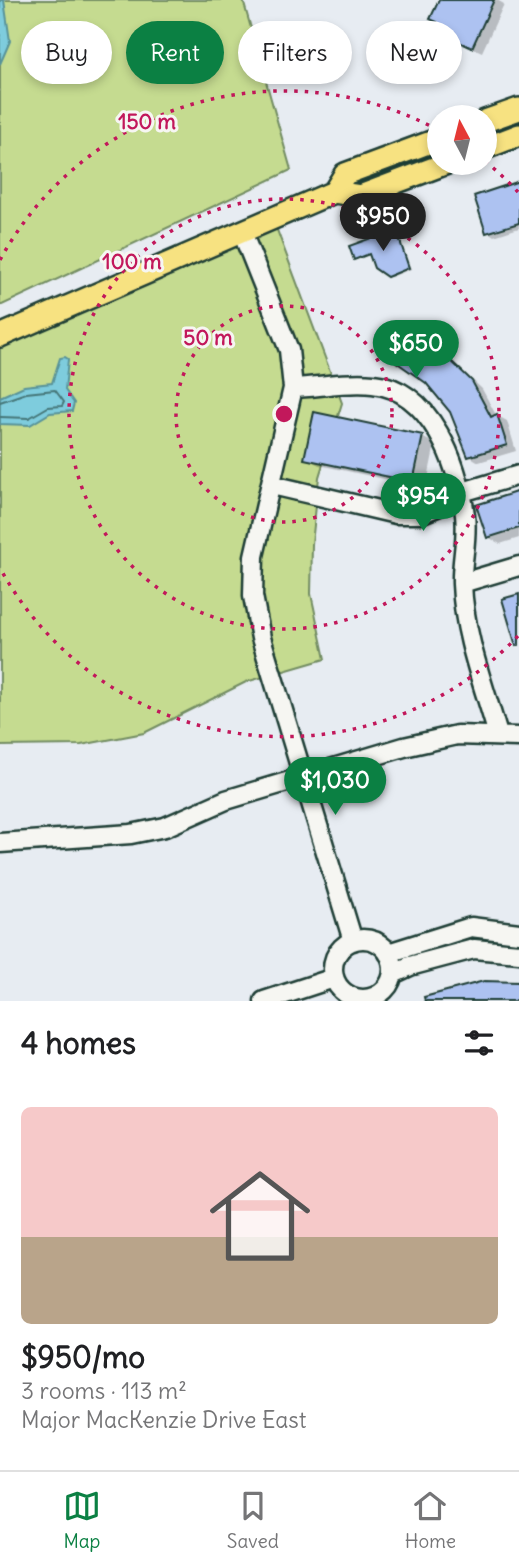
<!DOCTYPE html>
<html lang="en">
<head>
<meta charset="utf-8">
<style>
	body { margin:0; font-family:Delius,sans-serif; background:#f6f6f6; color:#202124; height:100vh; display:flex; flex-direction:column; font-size:26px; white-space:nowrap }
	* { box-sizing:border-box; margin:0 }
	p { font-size:23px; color:#757577 }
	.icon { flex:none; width:38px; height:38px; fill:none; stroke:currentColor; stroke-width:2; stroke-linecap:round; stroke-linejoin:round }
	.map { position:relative; height:1001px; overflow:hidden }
	.details { display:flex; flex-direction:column; background:#fff; flex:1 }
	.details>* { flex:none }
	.guide { position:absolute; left:21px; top:21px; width:478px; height:63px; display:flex; gap:14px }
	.needle { width:46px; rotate:353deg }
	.tools { position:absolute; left:427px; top:105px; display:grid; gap:14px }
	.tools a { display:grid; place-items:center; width:70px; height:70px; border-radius:50%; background:#fff; box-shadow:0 4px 10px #0003; font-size:35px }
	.price { position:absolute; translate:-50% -60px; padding:0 16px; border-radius:24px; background:#0b8043; color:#fff; font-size:23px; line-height:46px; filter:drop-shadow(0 2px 4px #0008) }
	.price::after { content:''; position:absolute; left:50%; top:42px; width:21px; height:16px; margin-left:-10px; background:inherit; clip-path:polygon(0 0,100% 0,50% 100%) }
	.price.current { background:#222; color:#fff }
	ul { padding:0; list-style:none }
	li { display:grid; align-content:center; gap:14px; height:371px; padding:0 21px }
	li span { display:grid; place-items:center; height:217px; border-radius:10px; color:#555 }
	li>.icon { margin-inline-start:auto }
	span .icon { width:126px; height:126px; fill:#fffc; stroke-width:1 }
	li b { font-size:30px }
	h2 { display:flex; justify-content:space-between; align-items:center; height:84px; padding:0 21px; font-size:30px }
	.pill { padding:0 24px; border-radius:32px; background:#fff; box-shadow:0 4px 10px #0003; font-size:24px; line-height:63px }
	.pill.current { background:#0b8043; color:#fff }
	.tabs { display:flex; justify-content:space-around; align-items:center; height:98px; border-top:2px solid #e0e0e0; background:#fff; font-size:19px; color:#757577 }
	.tabs a { display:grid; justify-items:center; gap:4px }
	.tabs .current { color:#0b8043 }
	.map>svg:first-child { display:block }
	.green { fill:#c5db90; stroke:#728c62; stroke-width:2 }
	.water { fill:#7eccdd; stroke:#589399; stroke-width:2 }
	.shadow { fill:#0003 }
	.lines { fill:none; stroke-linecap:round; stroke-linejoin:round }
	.shore { stroke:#457678; stroke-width:2 }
	.building { fill:#adc2f1; stroke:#1f3d34; stroke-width:2 }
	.minor-casing { stroke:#1f3d34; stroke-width:23 }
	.major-casing { stroke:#1f3d34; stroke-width:26 }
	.minor { stroke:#f6f6f2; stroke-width:18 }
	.major { stroke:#f7e281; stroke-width:21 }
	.ring { fill:none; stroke:#c2185b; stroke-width:3.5; stroke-dasharray:3.5 7 }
	.centre { fill:#c2185b; stroke:#f6f6f2; stroke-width:3.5 }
	.ring-label { font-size:21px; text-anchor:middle; font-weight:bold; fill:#c2185b; stroke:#f6f6f2; stroke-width:6; stroke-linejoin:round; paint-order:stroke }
</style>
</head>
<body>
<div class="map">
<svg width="519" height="1001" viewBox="0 0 519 1001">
	<rect width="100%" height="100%" fill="#e7ecf2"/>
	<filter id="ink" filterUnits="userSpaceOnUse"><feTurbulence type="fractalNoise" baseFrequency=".0143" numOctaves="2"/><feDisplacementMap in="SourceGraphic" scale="14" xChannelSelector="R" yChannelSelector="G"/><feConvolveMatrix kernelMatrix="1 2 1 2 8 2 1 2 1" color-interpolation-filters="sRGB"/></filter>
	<g filter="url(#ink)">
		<path class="green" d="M0,0H243L291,170L0,306Z
			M271,214L342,403L319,477L312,544L311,594L325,659L246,682L144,733L81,745L0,746V332Z"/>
		<path class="water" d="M0,0H4L10,41L0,64Z
			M65,357L68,359L65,390L74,403L72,411L50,413L30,425L0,424V397L24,386L52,383L60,358Z"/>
		<path class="shadow" d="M441,0H497L504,4L482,52L445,35L439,22Z
			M519,184V228L494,236L488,232Z
			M395,231L411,269L391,277L375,267L371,255L356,259Z
			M422,341L457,365L482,389L496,415L507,421L516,451L479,462L469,456Z
			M422,437L435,444L426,488L319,465L306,458Z
			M519,494V538L500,544L488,537Z"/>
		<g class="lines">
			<path class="shore" d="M0,402L26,393L55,390L64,402L62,406L48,407L29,418L0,417"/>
		</g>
		<path class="building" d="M439,0H494L472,48L433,30L437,22L430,19Z
			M519,181V223L486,233L474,196Z
			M396,229L409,268L387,277L374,268L369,254L354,260L349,246Z
			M412,333L447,357L472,381L491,417L497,414L507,445L468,457L450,412L426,383L396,362Z
			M314,412L423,435L413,482L304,459Z
			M519,491V528L487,538L476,505Z
			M519,594V645L516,646L502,599Z
			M484,981L519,982V1001H425L424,997Z"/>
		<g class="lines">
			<defs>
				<path id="minor" d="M242,232L289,350L293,388L254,556L253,596L261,638L353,941
					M293,388C319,387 347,381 373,384C432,390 458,465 465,515C468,539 461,561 462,584C464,636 484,686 498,735
					M272,485L396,514H420L449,502L459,493L519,475
					M462,583L519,566
					M0,843L131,834L165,827L226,800L404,747L457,735L519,737
					M333 969a30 30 0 1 1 60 0a30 30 0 1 1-60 0Z
					M388,953L471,927L519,933
					M393,974L410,966L474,949L519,953
					M264,1001L334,978"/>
				<path id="major" d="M485,121L519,109
					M485,148L519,135
					M334,192L345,174L439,139
					M0,336L334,192L360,196L447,163"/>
			</defs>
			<use href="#minor" class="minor-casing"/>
			<use href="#major" class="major-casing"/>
			<use href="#minor" class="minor"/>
			<use href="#major" class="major"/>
		</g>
	</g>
	<g class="ring">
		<circle cx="284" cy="414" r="108"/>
		<circle cx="284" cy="414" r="215"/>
		<path d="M518 636A323 323 0 0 1 0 568M0 260A323 323 0 0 1 438 130M485 161A323 323 0 0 1 518 192"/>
	</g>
	<circle cx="284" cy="414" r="10" class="centre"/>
	<g class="ring-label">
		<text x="147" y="129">150 m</text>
		<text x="132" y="269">100 m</text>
		<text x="208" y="345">50 m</text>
	</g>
</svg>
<div class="tools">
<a><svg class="needle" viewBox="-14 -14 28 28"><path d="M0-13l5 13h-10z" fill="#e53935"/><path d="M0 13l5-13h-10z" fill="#757577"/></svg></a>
</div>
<b class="price current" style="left:383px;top:253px">$950</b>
<b class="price" style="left:416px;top:380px">$650</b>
<b class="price" style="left:423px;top:533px">$954</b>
<b class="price" style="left:335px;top:817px">$1,030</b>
<div class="guide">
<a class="pill">Buy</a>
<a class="pill current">Rent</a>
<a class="pill">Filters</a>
<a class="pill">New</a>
</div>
</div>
<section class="details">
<h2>4 homes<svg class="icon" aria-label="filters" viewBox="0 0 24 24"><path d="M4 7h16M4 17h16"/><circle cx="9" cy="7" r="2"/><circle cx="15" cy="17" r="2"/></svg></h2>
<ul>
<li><span style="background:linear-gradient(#f6c9c9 60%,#b9a48a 0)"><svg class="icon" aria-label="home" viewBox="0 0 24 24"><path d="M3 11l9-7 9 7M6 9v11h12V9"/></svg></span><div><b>$950/mo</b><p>3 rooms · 113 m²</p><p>Major MacKenzie Drive East</p></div></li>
</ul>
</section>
<nav class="tabs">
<a class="current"><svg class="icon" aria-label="map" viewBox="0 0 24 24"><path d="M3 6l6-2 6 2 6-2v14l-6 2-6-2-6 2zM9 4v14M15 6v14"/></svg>Map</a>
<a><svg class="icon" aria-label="saved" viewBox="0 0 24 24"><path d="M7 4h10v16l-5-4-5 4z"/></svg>Saved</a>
<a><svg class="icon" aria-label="home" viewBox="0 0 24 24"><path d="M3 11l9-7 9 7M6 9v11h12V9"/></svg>Home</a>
</nav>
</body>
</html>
